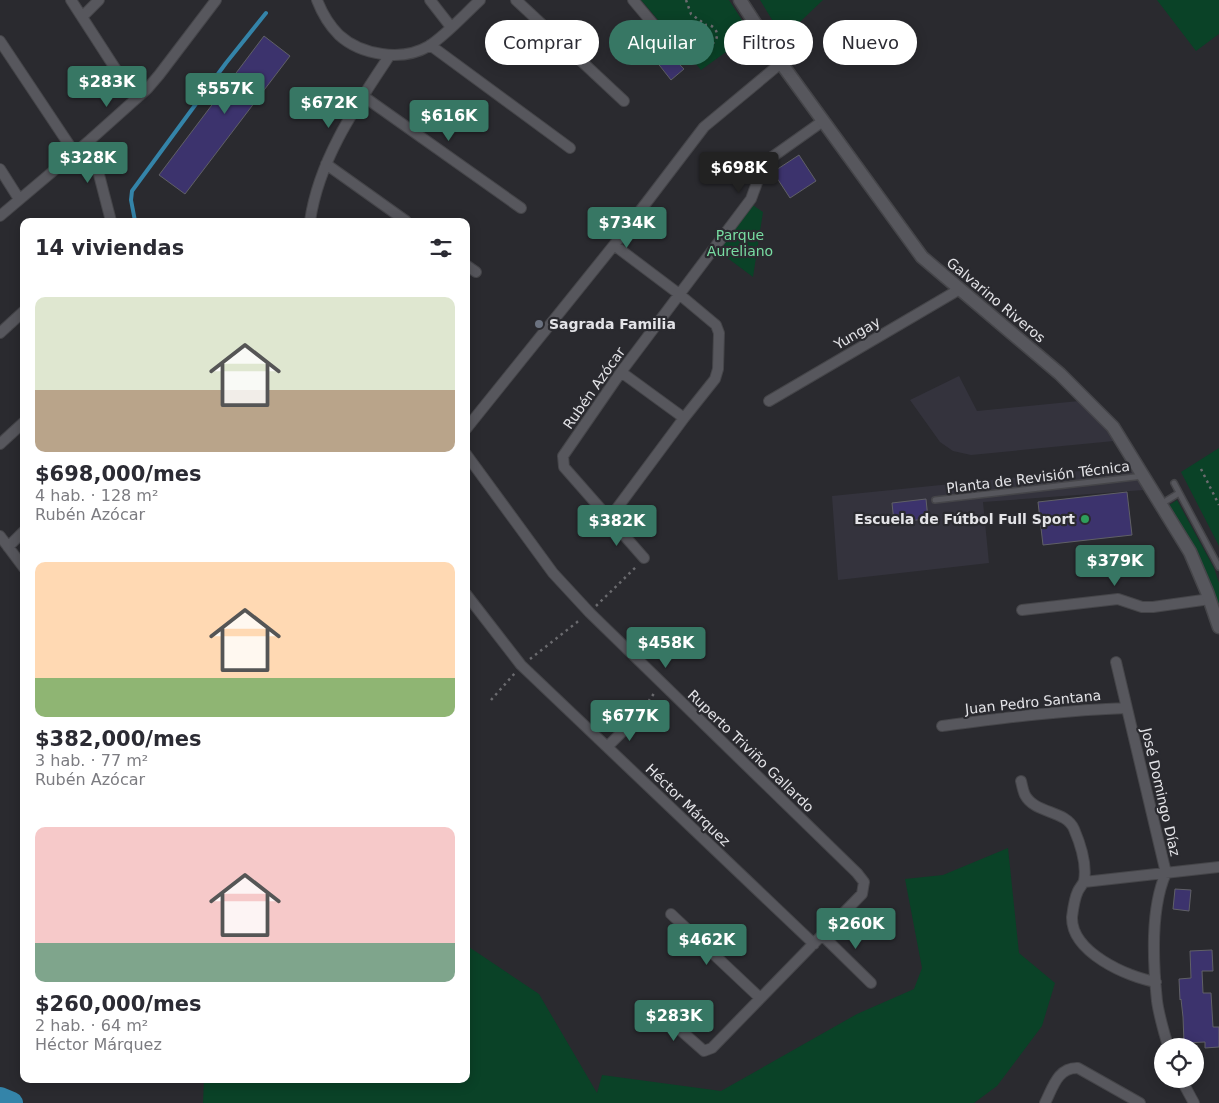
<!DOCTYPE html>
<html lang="es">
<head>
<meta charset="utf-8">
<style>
	body { margin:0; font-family:"DejaVu Sans",sans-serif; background:#f2f2f3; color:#2b2b33; height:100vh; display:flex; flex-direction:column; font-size:19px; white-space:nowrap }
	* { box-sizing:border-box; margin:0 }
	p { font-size:16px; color:#7c7c81 }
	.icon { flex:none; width:28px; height:28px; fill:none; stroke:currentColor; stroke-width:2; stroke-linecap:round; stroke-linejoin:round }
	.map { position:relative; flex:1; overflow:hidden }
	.drawer { position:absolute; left:20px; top:218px; width:450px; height:865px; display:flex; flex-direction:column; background:#fff; border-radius:10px; box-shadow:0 2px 12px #0003 }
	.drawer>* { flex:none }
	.top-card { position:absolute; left:485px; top:20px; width:475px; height:45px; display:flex; gap:10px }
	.buttons { position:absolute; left:1154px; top:1038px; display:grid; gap:10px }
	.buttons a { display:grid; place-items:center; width:50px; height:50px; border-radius:50%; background:#fff; box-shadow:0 2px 12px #0003; font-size:25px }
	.price { position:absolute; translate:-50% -42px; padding:0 11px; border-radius:5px; background:#377764; color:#fff; font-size:16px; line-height:32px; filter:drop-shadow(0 1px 2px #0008) }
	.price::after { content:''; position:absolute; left:50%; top:30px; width:15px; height:11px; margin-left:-8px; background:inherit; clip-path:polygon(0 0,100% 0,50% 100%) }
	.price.selected { background:#222; color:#fff }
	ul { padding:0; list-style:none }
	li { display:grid; align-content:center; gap:10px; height:265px; padding:0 15px }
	li span { display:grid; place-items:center; height:155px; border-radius:10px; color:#555 }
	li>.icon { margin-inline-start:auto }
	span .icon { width:90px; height:90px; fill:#fffc; stroke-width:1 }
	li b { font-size:21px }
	h2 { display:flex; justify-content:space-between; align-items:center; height:60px; padding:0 15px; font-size:21px }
	.tag { padding:0 18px; border-radius:22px; background:#fff; box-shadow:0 2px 12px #0003; font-size:18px; line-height:45px }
	.tag.selected { background:#377764; color:#fff }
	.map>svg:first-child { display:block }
	.built { fill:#34333d }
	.green { fill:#0a4227 }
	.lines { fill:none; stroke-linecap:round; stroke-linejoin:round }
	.stream { stroke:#3484a9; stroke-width:4 }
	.river { stroke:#3484a9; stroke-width:22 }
	.building { fill:#3c336d; stroke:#606066 }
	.service-casing { stroke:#454549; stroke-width:8 }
	.minor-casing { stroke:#454549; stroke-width:12 }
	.tertiary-casing { stroke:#454549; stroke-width:15 }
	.path { stroke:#6b6b6f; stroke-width:2.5; stroke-dasharray:2.5 4; stroke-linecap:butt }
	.service { stroke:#57575d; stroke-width:5 }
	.minor { stroke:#57575d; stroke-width:10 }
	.tertiary { stroke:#57575d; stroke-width:12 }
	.worship-dot { fill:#6b7280; stroke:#2a2a2f; stroke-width:2 }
	.leisure-dot { fill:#2e9e5b; stroke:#2a2a2f; stroke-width:2 }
	.labels { text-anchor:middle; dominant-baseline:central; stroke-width:4.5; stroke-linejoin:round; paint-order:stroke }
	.park-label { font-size:14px; fill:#78dca2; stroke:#2a2a2f }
	.street-label { font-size:14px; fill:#e3e3e7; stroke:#2a2a2f }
	.poi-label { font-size:14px; font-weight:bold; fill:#e3e3e7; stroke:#2a2a2f; text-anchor:start }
</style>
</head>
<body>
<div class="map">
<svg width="1219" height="1103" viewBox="0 0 1219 1103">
	<rect width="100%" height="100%" fill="#2a2a2f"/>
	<path class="built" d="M959,376L977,411L1079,401L1109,429L1114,441L971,455L953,451L940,442L910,400Z
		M1129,466L1144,490L983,502L989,563L838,580L832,496Z"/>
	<path class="green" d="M641,0H729L751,34L701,70Z
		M760,0H823L783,38Z
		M1157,0H1219V34L1196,51Z
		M748,202L763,212L753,277L714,248Z
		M1219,448V546L1181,472Z
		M1177,500L1214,568L1219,583V611L1168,506Z
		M1008,848L1019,953L1055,983L1042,1026L997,1086L974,1103H203L204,1079H466V945L539,994L597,1093L602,1075L721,1091L857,1014L914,989L922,968L905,879L943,875Z"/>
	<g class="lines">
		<path class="stream" d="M135,221L131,200L132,191L226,63L266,13"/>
		<path class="river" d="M0,1098L12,1103"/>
	</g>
	<path class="building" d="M264,36L290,56L185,194L159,175Z
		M655,39L684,69L671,80L645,47Z
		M799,155L816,181L790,198L773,172Z
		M1127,492L1132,535L1043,545L1038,502Z
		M926,499L928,519L894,522L892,503Z
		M1175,889L1191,890L1189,911L1173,909Z
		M1212,950L1213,971H1202L1203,993H1211L1213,1027H1219V1047L1205,1048V1042L1184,1043L1183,1017L1181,999L1180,1000L1179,979L1191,978L1190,951Z"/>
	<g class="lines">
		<defs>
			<path id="service" d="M1174,483L1219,567
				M935,500L1143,476
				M1161,504L1179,493"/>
			<path id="minor" d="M71,0L135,99
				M317,0C322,13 329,25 339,35C361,55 402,62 429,46C447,34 464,15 480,0
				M430,0L451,27
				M516,0L624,101
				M633,0L680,56
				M82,17L99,0
				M0,41L74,152
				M430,45L570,148
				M363,96L521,208
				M90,140L111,221
				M326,164L406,221
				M0,169L19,199
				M0,216L90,140L147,89L159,75L216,0
				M310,221C319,159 356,106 390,55
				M466,265L476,272
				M0,333L24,311
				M621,372L684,418
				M769,401L960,289
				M466,429L614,245L704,127L781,63
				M0,444L24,422
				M466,454L553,573L590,613L857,873L864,882L862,894L712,1048L704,1051L661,1013
				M609,519L684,418L715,379L718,369L719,333L716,325L679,294L614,245
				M0,536L24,568
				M8,547L24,531
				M644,558L564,467L563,456L621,372L751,199L762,169L768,160L823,121
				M466,594L521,665L814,944
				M1022,610L1118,599L1142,607H1153L1210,599
				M1116,662L1166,873C1150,909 1153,962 1157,1001C1159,1016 1164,1032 1168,1046
				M942,726C1004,718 1065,710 1127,708
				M607,747L635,719
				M1021,781C1022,785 1023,791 1025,795C1035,814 1066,810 1074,829C1080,843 1087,865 1084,881C1083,884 1080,887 1078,891C1075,897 1073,909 1072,917C1071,952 1127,977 1156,982
				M1084,882L1219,867
				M671,914L760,998
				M822,935L871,983
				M1181,1079L1194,1103
				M1045,1103C1053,1087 1058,1067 1078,1068L1140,1103"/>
			<path id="tertiary" d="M740,0L781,63L922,257L1060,374L1113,427L1190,552L1207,592L1219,627"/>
		</defs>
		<use href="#service" class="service-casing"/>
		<use href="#minor" class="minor-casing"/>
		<use href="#tertiary" class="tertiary-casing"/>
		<path class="path" d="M686,0L691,14L706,25
			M697 35a10 10 0 1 1 20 0a10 10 0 1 1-20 0Z
			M682,42L697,36
			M1201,469L1219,505
			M596,606L637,566
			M530,659L581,619
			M491,700L515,673
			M641,712L655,692"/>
		<use href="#service" class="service"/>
		<use href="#minor" class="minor"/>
		<use href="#tertiary" class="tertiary"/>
	</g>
	<circle class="worship-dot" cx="539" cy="324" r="5"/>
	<circle class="leisure-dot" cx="1085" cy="519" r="5"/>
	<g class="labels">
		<g class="park-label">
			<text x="740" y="235">Parque<tspan x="740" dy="16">Aureliano</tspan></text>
		</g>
		<g class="street-label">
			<text transform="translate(996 300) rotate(40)">Galvarino Riveros</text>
			<text transform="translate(857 333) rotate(-30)">Yungay</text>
			<text transform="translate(594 388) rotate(-55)">Rubén Azócar</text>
			<text transform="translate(1038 477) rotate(-7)">Planta de Revisión Técnica</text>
			<text transform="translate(1033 702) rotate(-6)">Juan Pedro Santana</text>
			<text transform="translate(751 751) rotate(44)">Ruperto Triviño Gallardo</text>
			<text transform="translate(1161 792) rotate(77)">José Domingo Díaz</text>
			<text transform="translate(688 805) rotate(44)">Héctor Márquez</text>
		</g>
		<g class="poi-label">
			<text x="549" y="324">Sagrada Familia</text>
			<text x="1075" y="519" text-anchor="end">Escuela de Fútbol Full Sport</text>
		</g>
	</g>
</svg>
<div class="buttons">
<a><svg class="icon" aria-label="locate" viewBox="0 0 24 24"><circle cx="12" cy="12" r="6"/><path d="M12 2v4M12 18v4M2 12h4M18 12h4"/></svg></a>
</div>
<b class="price" style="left:107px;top:108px">$283K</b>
<b class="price" style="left:225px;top:115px">$557K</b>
<b class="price" style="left:329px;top:129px">$672K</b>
<b class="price" style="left:449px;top:142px">$616K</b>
<b class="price" style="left:88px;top:184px">$328K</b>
<b class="price selected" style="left:739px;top:194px">$698K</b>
<b class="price" style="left:627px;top:249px">$734K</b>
<b class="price" style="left:617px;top:547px">$382K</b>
<b class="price" style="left:1115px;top:587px">$379K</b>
<b class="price" style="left:666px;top:669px">$458K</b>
<b class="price" style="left:630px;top:742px">$677K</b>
<b class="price" style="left:856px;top:950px">$260K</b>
<b class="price" style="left:707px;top:966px">$462K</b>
<b class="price" style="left:674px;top:1042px">$283K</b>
<div class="top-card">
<a class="tag">Comprar</a>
<a class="tag selected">Alquilar</a>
<a class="tag">Filtros</a>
<a class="tag">Nuevo</a>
</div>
<section class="drawer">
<h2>14 viviendas<svg class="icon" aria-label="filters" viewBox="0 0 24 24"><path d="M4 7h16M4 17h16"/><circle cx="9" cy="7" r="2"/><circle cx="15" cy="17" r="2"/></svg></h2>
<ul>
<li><span style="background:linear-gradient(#dfe7d0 60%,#b9a48a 0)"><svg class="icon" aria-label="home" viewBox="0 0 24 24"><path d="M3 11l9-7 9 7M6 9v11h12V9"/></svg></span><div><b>$698,000/mes</b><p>4 hab. · 128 m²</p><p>Rubén Azócar</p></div></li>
<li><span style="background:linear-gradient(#ffd9b3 75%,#8fb573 0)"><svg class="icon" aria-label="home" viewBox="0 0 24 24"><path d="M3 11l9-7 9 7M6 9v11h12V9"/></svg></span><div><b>$382,000/mes</b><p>3 hab. · 77 m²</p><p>Rubén Azócar</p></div></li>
<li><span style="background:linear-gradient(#f6c9c9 75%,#7fa58c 0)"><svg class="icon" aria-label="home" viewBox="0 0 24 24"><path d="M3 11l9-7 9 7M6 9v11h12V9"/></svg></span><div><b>$260,000/mes</b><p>2 hab. · 64 m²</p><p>Héctor Márquez</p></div></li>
</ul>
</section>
</div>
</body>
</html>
